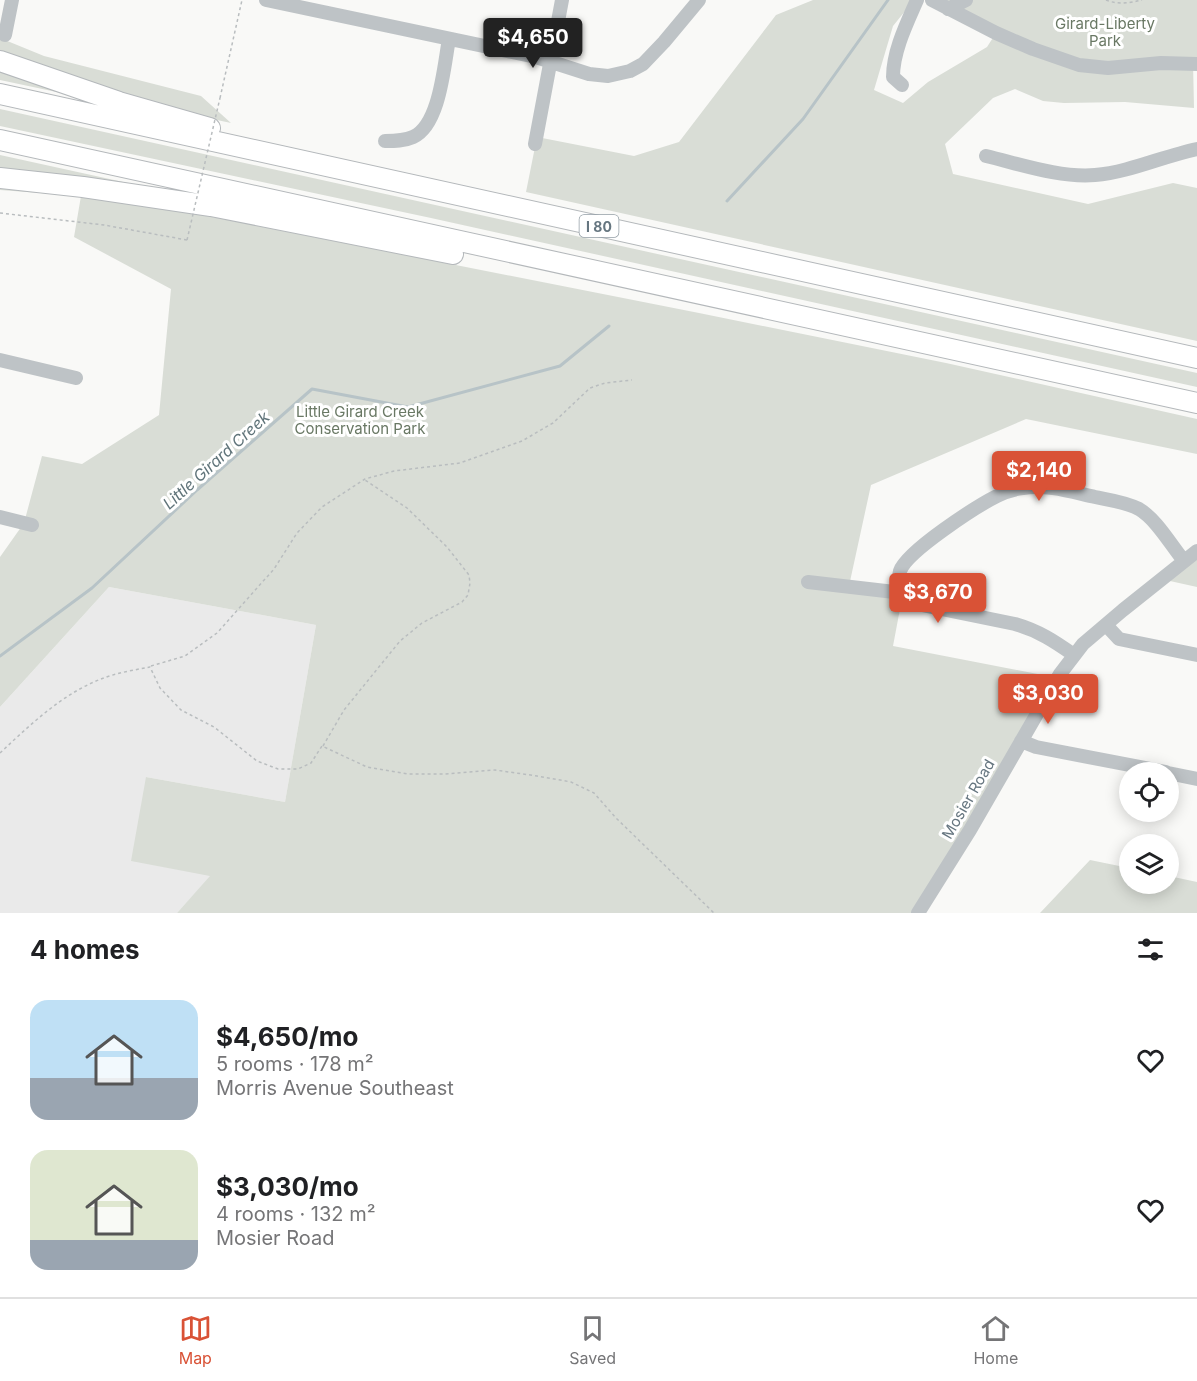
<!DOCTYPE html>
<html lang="en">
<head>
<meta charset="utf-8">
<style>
	body { margin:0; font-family:Inter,sans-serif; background:#f6f6f6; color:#202124; height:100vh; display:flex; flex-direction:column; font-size:22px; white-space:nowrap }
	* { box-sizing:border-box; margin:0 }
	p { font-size:20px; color:#757577 }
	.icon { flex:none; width:33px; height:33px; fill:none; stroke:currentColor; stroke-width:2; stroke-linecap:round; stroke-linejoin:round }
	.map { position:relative; height:913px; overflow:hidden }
	.side { display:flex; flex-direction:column; background:#fff; flex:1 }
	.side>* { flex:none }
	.buttons { position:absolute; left:1119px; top:762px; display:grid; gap:12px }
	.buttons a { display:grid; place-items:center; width:60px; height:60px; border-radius:50%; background:#fff; box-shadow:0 3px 15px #0003; font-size:30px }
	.price { position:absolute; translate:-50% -51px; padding:0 14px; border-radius:6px; background:#d95236; color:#fff; font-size:20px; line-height:39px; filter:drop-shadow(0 2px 3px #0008) }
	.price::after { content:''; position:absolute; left:50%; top:36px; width:18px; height:14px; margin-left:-9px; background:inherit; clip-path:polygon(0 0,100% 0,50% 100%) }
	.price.selected { background:#222; color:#fff }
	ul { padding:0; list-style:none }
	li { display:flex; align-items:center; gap:18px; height:150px; padding:0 30px }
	li span { display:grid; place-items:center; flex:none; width:168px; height:120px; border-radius:18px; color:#555 }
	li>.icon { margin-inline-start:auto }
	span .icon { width:72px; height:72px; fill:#fffc; stroke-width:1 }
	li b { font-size:26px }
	h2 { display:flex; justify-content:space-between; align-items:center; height:72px; padding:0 30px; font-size:26px }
	.dock { display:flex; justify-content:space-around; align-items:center; height:84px; border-top:2px solid #e0e0e0; background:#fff; font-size:16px; color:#757577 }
	.dock a { display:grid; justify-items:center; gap:3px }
	.dock .selected { color:#d95236 }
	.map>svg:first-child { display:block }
	.built { fill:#eaeaea }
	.green { fill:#d9ddd6 }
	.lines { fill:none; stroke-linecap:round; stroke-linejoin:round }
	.stream { stroke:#b7c3c7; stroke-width:3 }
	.highway-casing { stroke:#b4b8bb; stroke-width:22 }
	.path { stroke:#b9bdbf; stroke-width:1.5; stroke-dasharray:3 3; stroke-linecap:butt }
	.minor { stroke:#bec3c6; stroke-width:14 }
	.highway { stroke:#fff; stroke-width:20 }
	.path-bridge { stroke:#b9bdbf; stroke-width:1.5; stroke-dasharray:3 3; stroke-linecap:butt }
	.labels { text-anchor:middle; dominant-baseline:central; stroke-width:6; stroke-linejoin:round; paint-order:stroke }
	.shield { fill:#fff; stroke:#949fa6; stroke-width:1.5 }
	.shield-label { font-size:14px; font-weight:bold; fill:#667680 }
	.park-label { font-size:15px; fill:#697864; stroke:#fff }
	.street-label { font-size:15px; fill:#667680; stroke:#fff }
	.water-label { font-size:16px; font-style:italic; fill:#60747a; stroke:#fff }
</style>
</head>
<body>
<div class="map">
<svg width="1197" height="913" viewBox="0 0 1197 913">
	<rect width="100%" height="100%" fill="#f9f9f7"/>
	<path class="built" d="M109,587L316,625L285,802L146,777L211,876L177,913H0V707Z"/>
	<path class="green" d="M813,0H914L893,26L874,90L903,103L928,82L987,47L996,33L932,0H1197V62H1193L1194,108L1125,102L1064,103L1043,101L1015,89L993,98L945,144L953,174L1088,204L1173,183L1197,188V341L526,192L537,137L634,156L679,142L776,15Z
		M0,38L44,56L201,96L231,123C150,107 77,79 0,52Z
		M0,65L66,94L0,80Z
		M0,109L1197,373V387L431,218L0,126Z
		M0,155L146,187L0,173Z
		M0,185L112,198L228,220L699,313L946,363L1197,419V454L1026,419L871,485L849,586L903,593L893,646L1058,678L918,913H177L210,876L131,861L146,777L285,802L316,625L109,587L0,707V557L24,523L42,456L82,464L159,415L171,289L74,237L81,196L0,190Z
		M1197,551V587L1161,579Z
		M1090,860L1129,868L1130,884H1168L1169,876L1197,882V913H1040Z"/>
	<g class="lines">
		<path class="stream" d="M727,201L803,119L888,0
			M0,656L92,588L197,490L312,389L408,407L560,366L609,326"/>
		<defs>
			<path id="highway" d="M0,61L119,102L210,128
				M0,94L1197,358
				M0,140L1197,403
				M0,178L83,187L211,206L453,254"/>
		</defs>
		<use href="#highway" class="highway-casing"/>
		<path class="path" d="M1106,0C1118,5 1130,3 1142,0
			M220,98L242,0
			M0,213L104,225L187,240
			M151,666L185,656L217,633L274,569L297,533L322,507L365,479L394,471L460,463L522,441L553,423L590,388L605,383L632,380
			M323,746L344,710L400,641L422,623L462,602L468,595L470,583L469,575L447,547L407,508L365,480
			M0,753C30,725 62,694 101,679C116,673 134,670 150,667L160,688L181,710L214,727L257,761L278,769H298L311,763L322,746L367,767L408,774H444L495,770L537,776L571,782L594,793L616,818L714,913"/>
		<path class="minor" d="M266,0L536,57L589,74L608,76L630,71L643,64L664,42L699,0
			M932,0L996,33L1033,49L1079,65L1108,68L1161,63L1197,64
			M948,9L966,0
			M5,35L12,0
			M902,85L893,77C893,51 907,23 917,0
			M385,141C395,141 404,141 413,137C440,125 444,65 449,39
			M535,144L562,0
			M986,156C1020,164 1060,178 1095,175C1130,172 1163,156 1197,149
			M0,360L76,378
			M0,517L32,525
			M808,582L903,593L909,599L917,604L1015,624C1039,631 1054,641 1074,655
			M903,593C899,585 898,579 900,571C907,551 977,506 997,496C1005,492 1014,489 1023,488C1047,484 1072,492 1095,497C1110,500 1126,502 1139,509C1156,519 1171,545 1184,561
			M1106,625L1119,639L1197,655
			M1021,741L1036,747L1166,772
			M1168,773L1197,779
			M918,913L970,830L1060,674L1083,644L1123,610L1197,551"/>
		<use href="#highway" class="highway"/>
		<path class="path-bridge" d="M187,240L220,98"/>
	</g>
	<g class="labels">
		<rect class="shield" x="579.5" y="215" width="39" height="22" rx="4.5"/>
		<g class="shield-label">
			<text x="599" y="226">I 80</text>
		</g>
		<g class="park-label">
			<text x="1105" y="23">Girard-Liberty<tspan x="1105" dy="17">Park</tspan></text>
			<text x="360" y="411">Little Girard Creek<tspan x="360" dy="17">Conservation Park</tspan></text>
		</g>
		<g class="street-label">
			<text transform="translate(968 799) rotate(-60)">Mosier Road</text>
		</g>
		<g class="water-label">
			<text transform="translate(216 460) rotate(-42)">Little Girard Creek</text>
		</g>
	</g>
</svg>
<div class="buttons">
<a><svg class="icon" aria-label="locate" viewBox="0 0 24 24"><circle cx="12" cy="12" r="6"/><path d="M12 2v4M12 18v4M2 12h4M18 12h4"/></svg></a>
<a><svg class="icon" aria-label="layers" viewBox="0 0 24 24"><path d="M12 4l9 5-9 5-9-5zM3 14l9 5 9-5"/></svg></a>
</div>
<b class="price selected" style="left:533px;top:69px">$4,650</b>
<b class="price" style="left:1039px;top:502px">$2,140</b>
<b class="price" style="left:938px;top:624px">$3,670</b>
<b class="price" style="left:1048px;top:725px">$3,030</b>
</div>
<section class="side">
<h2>4 homes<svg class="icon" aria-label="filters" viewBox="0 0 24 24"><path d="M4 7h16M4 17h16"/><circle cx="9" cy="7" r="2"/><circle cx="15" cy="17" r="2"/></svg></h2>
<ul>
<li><span style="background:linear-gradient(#bfe0f5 65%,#9aa5b1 0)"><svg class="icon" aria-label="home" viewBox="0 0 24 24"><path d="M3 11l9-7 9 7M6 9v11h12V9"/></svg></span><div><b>$4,650/mo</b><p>5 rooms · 178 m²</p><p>Morris Avenue Southeast</p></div><svg class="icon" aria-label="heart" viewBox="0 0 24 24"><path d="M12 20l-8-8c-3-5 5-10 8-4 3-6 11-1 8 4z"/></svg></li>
<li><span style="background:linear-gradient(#dfe7d0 75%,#9aa5b1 0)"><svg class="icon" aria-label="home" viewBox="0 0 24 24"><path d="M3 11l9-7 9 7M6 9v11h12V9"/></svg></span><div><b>$3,030/mo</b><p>4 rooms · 132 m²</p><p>Mosier Road</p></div><svg class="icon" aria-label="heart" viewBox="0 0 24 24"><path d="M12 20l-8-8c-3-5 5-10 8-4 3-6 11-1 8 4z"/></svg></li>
</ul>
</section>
<nav class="dock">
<a class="selected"><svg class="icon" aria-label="map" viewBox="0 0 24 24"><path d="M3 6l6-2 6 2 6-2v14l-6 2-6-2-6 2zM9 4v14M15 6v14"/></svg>Map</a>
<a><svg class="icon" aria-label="saved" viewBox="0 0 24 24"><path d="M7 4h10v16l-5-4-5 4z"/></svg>Saved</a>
<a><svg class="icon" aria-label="home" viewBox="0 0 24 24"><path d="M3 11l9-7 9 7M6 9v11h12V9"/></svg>Home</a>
</nav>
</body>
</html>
